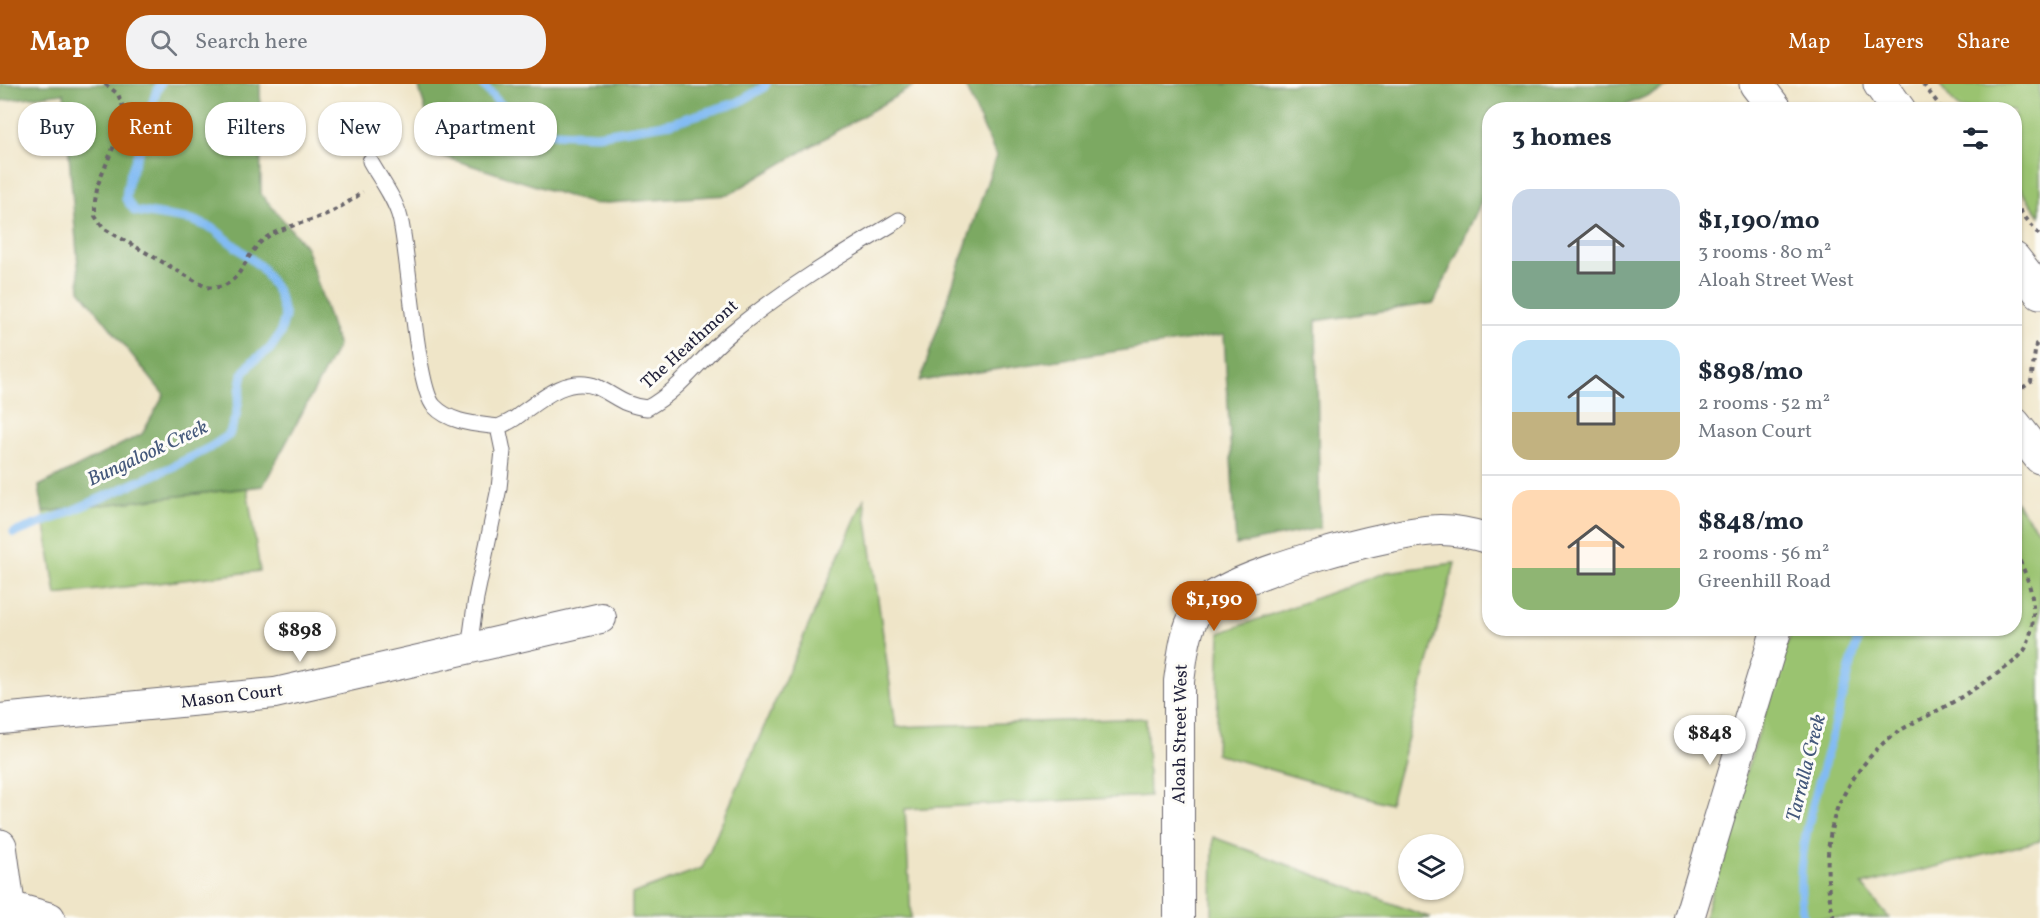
<!DOCTYPE html>
<html lang="en">
<head>
<meta charset="utf-8">
<style>
	body { margin:0; font-family:Vollkorn,serif; background:#f2f2f3; color:#1f2937; height:100vh; display:flex; flex-direction:column; font-size:22px; white-space:nowrap }
	* { box-sizing:border-box; margin:0 }
	p { font-size:20px; color:#747a83 }
	.icon { flex:none; width:33px; height:33px; fill:none; stroke:currentColor; stroke-width:2; stroke-linecap:round; stroke-linejoin:round }
	.map { position:relative; flex:1; overflow:hidden }
	.details { position:absolute; left:1482px; top:18px; width:540px; height:534px; display:flex; flex-direction:column; background:#fff; border-radius:24px; box-shadow:0 2px 4px #0004 }
	.details>* { flex:none }
	.hud { position:absolute; left:18px; top:18px; width:570px; height:54px; display:flex; gap:12px }
	.buttons { position:absolute; left:1398px; top:750px; display:grid; gap:12px }
	.buttons a { display:grid; place-items:center; width:66px; height:66px; border-radius:50%; background:#fff; box-shadow:0 2px 4px #0004; font-size:30px }
	.price { position:absolute; translate:-50% -51px; padding:0 14px; border-radius:21px; background:#fff; color:#222; font-size:20px; line-height:39px; filter:drop-shadow(0 2px 3px #0008) }
	.price::after { content:''; position:absolute; left:50%; top:36px; width:18px; height:14px; margin-left:-9px; background:inherit; clip-path:polygon(0 0,100% 0,50% 100%) }
	.price.selected { background:#b45309; color:#fff }
	ul { padding:0; list-style:none }
	li { display:flex; align-items:center; gap:18px; height:150px; padding:0 30px }
	li+li { border-top:2px solid #e0e1e3 }
	li span { display:grid; place-items:center; flex:none; width:168px; height:120px; border-radius:18px; color:#555 }
	li>.icon { margin-inline-start:auto }
	span .icon { width:72px; height:72px; fill:#fffc; stroke-width:1 }
	li b { font-size:26px }
	h2 { display:flex; justify-content:space-between; align-items:center; height:72px; padding:0 30px; font-size:26px }
	.pill { padding:0 21px; border-radius:24px; background:#fff; box-shadow:0 2px 4px #0004; font-size:21px; line-height:54px }
	.pill.selected { background:#b45309; color:#fff }
	header { display:flex; align-items:center; gap:36px; box-sizing:border-box; height:84px; padding:0 30px; background:#b45309; color:#fff }
	header strong { font-size:28px }
	nav { display:flex; gap:33px; margin-inline-start:auto; font-size:21px }
	.search { width:420px; height:54px; background:#f2f2f3; display:flex; align-items:center; gap:15px; box-sizing:border-box; padding:0 21px; border-radius:24px; color:#747a83; font-size:22px }
	.map>svg:first-child { display:block }
	.green { fill:#9ac370; stroke:#5e7256; stroke-width:1.5 }
	.forest { fill:#7ba962; stroke:#4e664e; stroke-width:1.5 }
	.lines { fill:none; stroke-linecap:round; stroke-linejoin:round }
	.stream { stroke:#82bbf3; stroke-width:9 }
	.service-casing { stroke:#6a666c; stroke-width:17 }
	.minor-casing { stroke:#6a666c; stroke-width:32 }
	.primary-casing { stroke:#6a666c; stroke-width:35 }
	.path { stroke:#6a666c; stroke-width:4; stroke-dasharray:4.5 4.5; stroke-linecap:butt }
	.service { stroke:#fff; stroke-width:15 }
	.minor { stroke:#fff; stroke-width:30 }
	.primary { stroke:#fff; stroke-width:33 }
	.labels { text-anchor:middle; dominant-baseline:central; stroke-width:6; stroke-linejoin:round; paint-order:stroke }
	.street-label { font-size:18px; fill:#22223b; stroke:#fdfcf7 }
	.water-label { font-size:20px; font-style:italic; fill:#44587b; stroke:#fdfcf7 }
</style>
</head>
<body>
<header>
<strong>Map</strong>
<div class="search"><svg class="icon" aria-label="search" viewBox="0 0 24 24"><circle cx="10" cy="10" r="6"/><path d="M15 15l6 6"/></svg>Search here</div>
<nav><a>Map</a><a>Layers</a><a>Share</a></nav>
</header>
<div class="map">
<svg width="2040" height="834" viewBox="0 0 2040 834">
	<rect width="100%" height="100%" fill="#fdfcf7"/>
	<filter id="ink" filterUnits="userSpaceOnUse"><feTurbulence type="fractalNoise" baseFrequency=".0167" numOctaves="2"/><feDisplacementMap in="SourceGraphic" scale="12" xChannelSelector="R" yChannelSelector="G"/><feConvolveMatrix kernelMatrix="1 2 1 2 8 2 1 2 1" color-interpolation-filters="sRGB"/></filter>
	<filter id="wash" filterUnits="userSpaceOnUse"><feTurbulence type="fractalNoise" baseFrequency=".008" numOctaves="4" result="noise"/><feDisplacementMap in="SourceGraphic" scale="24" xChannelSelector="R" yChannelSelector="G"/><feGaussianBlur stdDeviation="1.35" result="paint"/><feColorMatrix in="noise" values="0 0 0 0 0 0 0 0 0 0 0 0 0 0 0 0 0 1.4 0 .05"/><feComposite in="paint" operator="in"/></filter>
	<g filter="url(#wash)">
		<rect width="100%" height="100%" fill="#efe5c8"/>
		<path class="green" d="M1939,0H2040V132L2015,98L2014,26L1959,25Z
			M247,404L260,487L56,511L43,428Z
			M864,415L896,643L1146,634L1149,712L905,725L911,834H632V810L702,784Z
			M2015,417L2040,449V757L1862,801L1889,834H1704L1746,688L1792,545L2014,544Z
			M1455,479L1390,720L1216,670L1220,549L1387,488Z
			M1213,753L1431,834H1214L1212,833Z"/>
		<path class="forest" d="M0,0H260L261,110L306,163L338,262L263,402L43,428L39,402L142,350L164,311L80,206L64,9L0,17Z
			M418,0H917L728,111L593,120L438,71Z
			M964,0H1674L1617,25L1490,26L1489,101L1434,219L1316,237L1320,444L1236,461L1224,251L920,297L996,72Z"/>
		<g class="lines">
			<path class="stream" d="M482,0L499,19L521,37L553,49L597,51L671,39L739,18L763,4L766,0
				M14,449L60,432L172,383L211,363L229,351L236,332L243,289L253,277L270,265L280,250L285,233L278,208L261,183L214,145L192,136L135,127L126,115C127,91 138,73 145,50C151,31 150,19 160,0
				M1804,834C1793,780 1812,725 1826,673C1838,630 1849,587 1861,544"/>
		</g>
	</g>
	<g filter="url(#ink)">
		<g class="lines">
			<defs>
				<path id="service" d="M370,77C380,95 395,114 400,134C409,169 416,303 434,322C450,339 476,340 498,343L503,367L499,404L476,514L469,565
					M498,343C505,340 512,337 518,332C540,316 567,291 597,303C616,312 624,322 647,324C681,306 702,272 732,248C784,205 841,171 899,136"/>
				<path id="minor" d="M0,635L275,609L601,534
					M8,822L50,834
					M1179,834V597C1183,572 1184,540 1203,520C1233,490 1396,446 1440,446C1457,446 1474,450 1490,455
					M1689,834L1777,544"/>
				<path id="primary" d="M1756,0L1776,26
					M1880,0L1899,26
					M2014,175L2040,208
					M2014,340L2040,373
					M0,762L10,834"/>
			</defs>
			<use href="#service" class="service-casing"/>
			<use href="#minor" class="minor-casing"/>
			<use href="#primary" class="primary-casing"/>
			<path class="path" d="M105,0L118,10L123,23V40L98,100L95,117V132L103,144L206,203C241,208 242,173 263,156C278,144 301,140 319,133C335,127 349,118 363,108
				M1923,0L1943,26
				M2014,119L2040,152
				M2015,309L2031,298L2036,260L2040,257
				M1834,834C1825,801 1825,758 1837,725C1847,700 1872,665 1895,650C1907,641 1922,635 1935,628C1952,619 1970,608 1986,597C1998,589 2022,575 2027,561C2040,526 2031,497 2014,466"/>
			<use href="#service" class="service"/>
			<use href="#minor" class="minor"/>
			<use href="#primary" class="primary"/>
		</g>
	</g>
	<g class="labels">
		<g class="street-label">
			<text transform="translate(690 261) rotate(-42)">The Heathmont</text>
			<text transform="translate(232 613) rotate(-7)">Mason Court</text>
			<text transform="translate(1181 650) rotate(-89)">Aloah Street West</text>
		</g>
		<g class="water-label">
			<text transform="translate(148 370) rotate(-25)">Bungalook Creek</text>
			<text transform="translate(1807 684) rotate(-76)">Tarralla Creek</text>
		</g>
	</g>
</svg>
<div class="buttons">
<a><svg class="icon" aria-label="layers" viewBox="0 0 24 24"><path d="M12 4l9 5-9 5-9-5zM3 14l9 5 9-5"/></svg></a>
</div>
<b class="price selected" style="left:1214px;top:548px">$1,190</b>
<b class="price" style="left:300px;top:579px">$898</b>
<b class="price" style="left:1710px;top:682px">$848</b>
<div class="hud">
<a class="pill">Buy</a>
<a class="pill selected">Rent</a>
<a class="pill">Filters</a>
<a class="pill">New</a>
<a class="pill">Apartment</a>
</div>
<section class="details">
<h2>3 homes<svg class="icon" aria-label="filters" viewBox="0 0 24 24"><path d="M4 7h16M4 17h16"/><circle cx="9" cy="7" r="2"/><circle cx="15" cy="17" r="2"/></svg></h2>
<ul>
<li><span style="background:linear-gradient(#c9d6e8 60%,#7fa58c 0)"><svg class="icon" aria-label="home" viewBox="0 0 24 24"><path d="M3 11l9-7 9 7M6 9v11h12V9"/></svg></span><div><b>$1,190/mo</b><p>3 rooms · 80 m²</p><p>Aloah Street West</p></div></li>
<li><span style="background:linear-gradient(#bfe0f5 60%,#c2b280 0)"><svg class="icon" aria-label="home" viewBox="0 0 24 24"><path d="M3 11l9-7 9 7M6 9v11h12V9"/></svg></span><div><b>$898/mo</b><p>2 rooms · 52 m²</p><p>Mason Court</p></div></li>
<li><span style="background:linear-gradient(#ffd9b3 65%,#8fb573 0)"><svg class="icon" aria-label="home" viewBox="0 0 24 24"><path d="M3 11l9-7 9 7M6 9v11h12V9"/></svg></span><div><b>$848/mo</b><p>2 rooms · 56 m²</p><p>Greenhill Road</p></div></li>
</ul>
</section>
</div>
</body>
</html>
